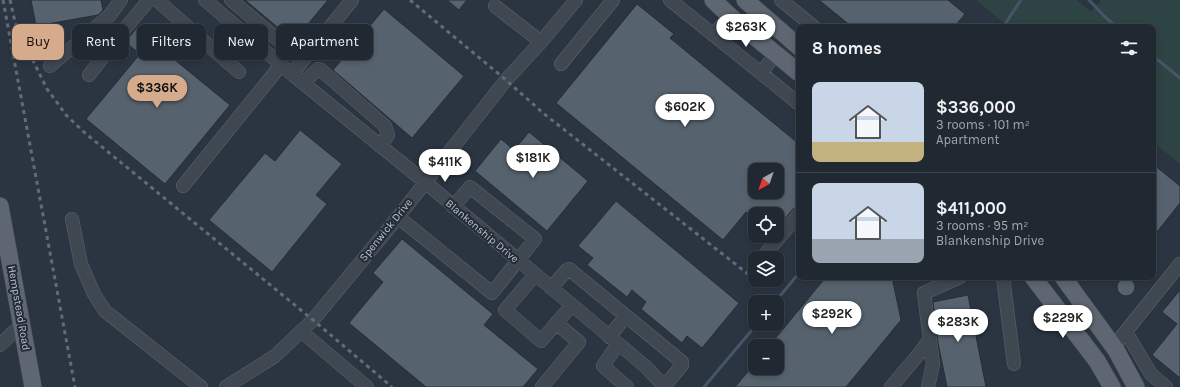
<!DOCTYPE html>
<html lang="en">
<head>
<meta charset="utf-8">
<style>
	body { margin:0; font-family:Karla,sans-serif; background:#2d343d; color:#f1f3f6; height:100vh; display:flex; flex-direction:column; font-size:15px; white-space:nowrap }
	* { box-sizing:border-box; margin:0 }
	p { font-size:13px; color:#a2a6ab }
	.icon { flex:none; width:22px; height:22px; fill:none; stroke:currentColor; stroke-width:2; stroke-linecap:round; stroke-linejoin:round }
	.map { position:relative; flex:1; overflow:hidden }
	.details { position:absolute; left:796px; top:24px; width:360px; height:256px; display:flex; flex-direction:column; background:#202831; border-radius:8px; box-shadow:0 2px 6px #0003,0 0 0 1px #3d444d }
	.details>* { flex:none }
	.hud { position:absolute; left:12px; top:24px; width:380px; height:36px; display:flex; gap:8px }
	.needle { width:26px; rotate:220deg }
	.buttons { position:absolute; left:748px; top:163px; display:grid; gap:8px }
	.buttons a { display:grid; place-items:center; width:36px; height:36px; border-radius:8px; background:#202831; box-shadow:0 2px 6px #0003,0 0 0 1px #3d444d; font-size:20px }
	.price { position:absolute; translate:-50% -34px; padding:0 9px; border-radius:14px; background:#fff; color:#222; font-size:13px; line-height:26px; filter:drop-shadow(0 1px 2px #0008) }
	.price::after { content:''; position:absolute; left:50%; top:24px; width:12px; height:9px; margin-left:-6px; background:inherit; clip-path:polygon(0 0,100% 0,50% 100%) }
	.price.current { background:#d6ab8b; color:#111 }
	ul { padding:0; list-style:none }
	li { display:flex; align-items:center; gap:12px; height:100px; padding:0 16px }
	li+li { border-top:1px solid #3d444d }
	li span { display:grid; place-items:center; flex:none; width:112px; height:80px; border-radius:8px; color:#555 }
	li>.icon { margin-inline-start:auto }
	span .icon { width:48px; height:48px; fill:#fffc; stroke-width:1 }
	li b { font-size:17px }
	h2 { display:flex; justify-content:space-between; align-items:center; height:48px; padding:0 16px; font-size:17px }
	.pill { padding:0 14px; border-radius:8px; background:#202831; box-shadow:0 2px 6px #0003,0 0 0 1px #3d444d; font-size:14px; line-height:36px }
	.pill.current { background:#d6ab8b; color:#111 }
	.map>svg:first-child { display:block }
	.green { fill:#2e4343 }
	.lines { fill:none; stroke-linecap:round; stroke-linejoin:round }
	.stream { stroke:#455669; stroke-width:3 }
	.building { fill:#56626d; stroke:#252e38; fill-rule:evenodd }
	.minor-casing { stroke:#5d656e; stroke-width:14 }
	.major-casing { stroke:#48505a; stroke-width:18 }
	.minor { stroke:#3f4751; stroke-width:13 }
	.major { stroke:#5d6671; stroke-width:17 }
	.rail { stroke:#616c77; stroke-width:3; stroke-dasharray:4 4; stroke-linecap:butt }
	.labels { text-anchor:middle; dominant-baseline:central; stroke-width:4; stroke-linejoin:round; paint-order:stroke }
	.street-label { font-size:11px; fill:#bcc2cb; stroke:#232c36 }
</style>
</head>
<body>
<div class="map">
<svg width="1180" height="387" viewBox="0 0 1180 387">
	<rect width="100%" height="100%" fill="#2b3541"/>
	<path class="green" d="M976,0H1077L1091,12L1101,0H1180V164L1153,142V27H1009Z"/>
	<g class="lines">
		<path class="stream" d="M1089,0L1105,17L1117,27
			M1003,27L1021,0
			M1153,56L1180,78
			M775,302L799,273
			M704,387L757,324"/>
	</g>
	<path class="building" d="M31,0H101L103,10L98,15L36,26Z
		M245,0H328L294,41Z
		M447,0H467L459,10Z
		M819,0H948L965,14L954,27H852Z
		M637,4L674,34L670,38L799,144V206L793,209L777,228V214H755V219L746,212L723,240L556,103ZM755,170H777V192H755Z
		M384,9L464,76L412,138L333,70Z
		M140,24L168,47L164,51L230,105L165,184L86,119L140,54L125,42Z
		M300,130L342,164L316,195L327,204L272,272L209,220L265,153L275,161Z
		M529,132L588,181L547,231L475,171L501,139L514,150Z
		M1153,164L1180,186V203L1153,237Z
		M616,201L739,303L702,348L687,336L682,343L641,309L646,302L632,290L627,297L587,265L593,258L578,246Z
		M402,239L493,314L484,325L538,369L523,387H426L349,323L383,282L373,273Z
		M826,277H892L901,320L846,387H735L751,368H777V346H769Z
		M1117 287a9 9 0 1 1 18 0a9 9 0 1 1-18 0Z
		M1180,290V378L1152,355L1177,324L1162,312Z
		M968,295L986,387H947L938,343L933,302Z"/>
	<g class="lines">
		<defs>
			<path id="minor" d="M158,0V1L239,72
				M205,0L292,74L425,182L572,305L645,366L665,387
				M231,0L303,61
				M670,0L761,73L776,54
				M781,0L814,27
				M495,6L541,42
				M713,35L730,16
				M561,64L613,0
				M50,66L109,16L121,0
				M761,73L799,104
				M292,74L352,0
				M89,75L123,31L149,0
				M303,83L318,69L321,70L385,126L388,135L380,146
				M183,186L281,65
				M398,217L492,293L535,239L470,187L453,207
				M72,219L81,264L94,294L105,311L201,387
				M762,258L799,214
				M535,275L505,310L541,341L572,305
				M1003,277L1014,364
				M551,288L567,270L569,269L682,362V365L664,387
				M301,331L367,387
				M1126,332L1151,374L1166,387
				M609,337L626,316
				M618,344L603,366L627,387
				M0,345L22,324
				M1114,346L1180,264
				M226,387L275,356L313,320L398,217L506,80L541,42L576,0
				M542,387L579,342L556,323
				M891,387L918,355L930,339
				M928,387L933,364L924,293L960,277"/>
			<path id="major" d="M713,0L732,18L799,73
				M745,0L799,47
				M0,206L33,387
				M1033,277L1097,361L1112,387
				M1063,277L1116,350L1136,387"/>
		</defs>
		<use href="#minor" class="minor-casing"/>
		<use href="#major" class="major-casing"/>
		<use href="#minor" class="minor"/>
		<use href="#major" class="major"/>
		<path class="rail" d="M3,0L75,387
			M10,0L16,26L47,89L67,116L85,133L313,320L392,387
			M410,0L506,80L543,113L762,285"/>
	</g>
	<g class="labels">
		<g class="street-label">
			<text transform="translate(386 230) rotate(-51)">Spenwick Drive</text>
			<text transform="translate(482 231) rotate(40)">Blankenship Drive</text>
			<text transform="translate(19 308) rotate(80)">Hempstead Road</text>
		</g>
	</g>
</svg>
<div class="buttons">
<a><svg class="needle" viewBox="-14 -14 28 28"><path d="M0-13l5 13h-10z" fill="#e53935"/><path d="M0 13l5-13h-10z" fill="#a2a6ab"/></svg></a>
<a><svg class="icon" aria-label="locate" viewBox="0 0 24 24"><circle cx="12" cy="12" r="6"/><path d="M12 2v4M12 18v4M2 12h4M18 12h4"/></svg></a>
<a><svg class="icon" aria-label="layers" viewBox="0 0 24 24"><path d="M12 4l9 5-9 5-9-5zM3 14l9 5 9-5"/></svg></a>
<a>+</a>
<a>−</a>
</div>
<b class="price" style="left:746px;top:48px">$263K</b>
<b class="price current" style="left:157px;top:109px">$336K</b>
<b class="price" style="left:685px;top:128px">$602K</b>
<b class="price" style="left:533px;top:179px">$181K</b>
<b class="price" style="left:445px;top:183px">$411K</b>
<b class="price" style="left:832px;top:335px">$292K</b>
<b class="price" style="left:1063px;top:339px">$229K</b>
<b class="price" style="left:958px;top:343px">$283K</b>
<div class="hud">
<a class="pill current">Buy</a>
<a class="pill">Rent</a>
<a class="pill">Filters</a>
<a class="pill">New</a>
<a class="pill">Apartment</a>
</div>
<section class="details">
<h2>8 homes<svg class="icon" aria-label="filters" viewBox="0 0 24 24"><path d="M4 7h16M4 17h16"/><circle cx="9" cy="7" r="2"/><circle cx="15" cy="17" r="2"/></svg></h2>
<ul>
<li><span style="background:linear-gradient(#c9d6e8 75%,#c2b280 0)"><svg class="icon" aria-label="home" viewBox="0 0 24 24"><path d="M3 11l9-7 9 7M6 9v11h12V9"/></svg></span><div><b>$336,000</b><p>3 rooms · 101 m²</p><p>Apartment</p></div></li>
<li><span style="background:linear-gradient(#c9d6e8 70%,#9aa5b1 0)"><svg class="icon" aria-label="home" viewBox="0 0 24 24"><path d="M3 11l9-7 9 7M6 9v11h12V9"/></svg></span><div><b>$411,000</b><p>3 rooms · 95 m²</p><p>Blankenship Drive</p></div></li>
</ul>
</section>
</div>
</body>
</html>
